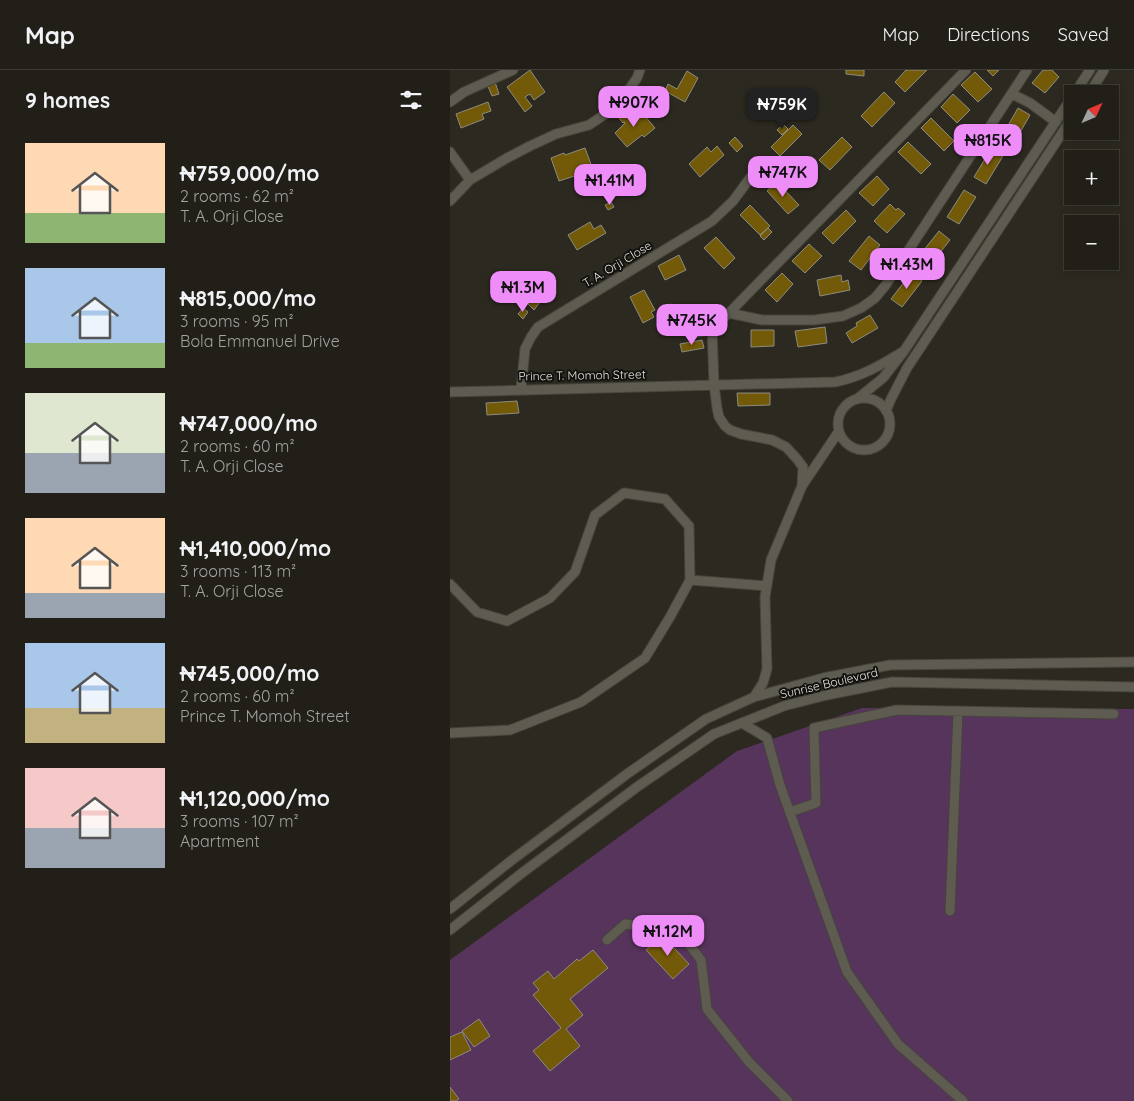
<!DOCTYPE html>
<html lang="en">
<head>
<meta charset="utf-8">
<style>
	body { margin:0; font-family:Quicksand,sans-serif; background:#2d2c25; color:#f1f3f6; height:100vh; display:flex; flex-direction:column; font-size:19px; white-space:nowrap }
	* { box-sizing:border-box; margin:0 }
	p { font-size:16px; color:#a2a2a2 }
	.icon { flex:none; width:28px; height:28px; fill:none; stroke:currentColor; stroke-width:2; stroke-linecap:round; stroke-linejoin:round }
	.map { position:relative; flex:1; overflow:hidden }
	.details { display:flex; flex-direction:column; background:#211f18; width:450px }
	.details>* { flex:none }
	.needle { width:32px; rotate:46deg }
	.tools { position:absolute; left:614px; top:15px; display:grid; gap:10px }
	.tools a { display:grid; place-items:center; width:55px; height:55px; border-radius:0px; background:#211f18; box-shadow:0 2px 8px #0003,0 0 0 1px #3e3d37; font-size:25px }
	.price { position:absolute; translate:-50% -42px; padding:0 11px; border-radius:10px; background:#ee8cf8; color:#111; font-size:16px; line-height:32px; filter:drop-shadow(0 1px 2px #0008) }
	.price::after { content:''; position:absolute; left:50%; top:30px; width:15px; height:11px; margin-left:-8px; background:inherit; clip-path:polygon(0 0,100% 0,50% 100%) }
	.price.active { background:#222; color:#fff }
	ul { padding:0; list-style:none }
	li { display:flex; align-items:center; gap:15px; height:125px; padding:0 25px }
	li span { display:grid; place-items:center; flex:none; width:140px; height:100px; border-radius:0px; color:#555 }
	li>.icon { margin-inline-start:auto }
	span .icon { width:60px; height:60px; fill:#fffc; stroke-width:1 }
	li b { font-size:21px }
	h2 { display:flex; justify-content:space-between; align-items:center; height:60px; padding:0 25px; font-size:21px }
	header { display:flex; align-items:center; gap:30px; box-sizing:border-box; height:70px; padding:0 25px; background:#211f18; border-bottom:1px solid #3e3d37 }
	header strong { font-size:24px }
	nav { display:flex; gap:28px; margin-inline-start:auto; font-size:18px }
	main { display:flex; flex:1; min-height:0 }
	.map>svg:first-child { display:block }
	.green { fill:#57345b }
	.building { fill:#725a08; stroke:#8e8b80 }
	.lines { fill:none; stroke-linecap:round; stroke-linejoin:round }
	.minor-casing { stroke:#46443d; stroke-width:11 }
	.minor { stroke:#5e5b51; stroke-width:9 }
	.labels { text-anchor:middle; dominant-baseline:central; stroke-width:4; stroke-linejoin:round; paint-order:stroke }
	.street-label { font-size:12px; fill:#e6e4de; stroke:#13110e }
</style>
</head>
<body>
<header>
<strong>Map</strong>
<nav><a>Map</a><a>Directions</a><a>Saved</a></nav>
</header>
<main>
<section class="details">
<h2>9 homes<svg class="icon" aria-label="filters" viewBox="0 0 24 24"><path d="M4 7h16M4 17h16"/><circle cx="9" cy="7" r="2"/><circle cx="15" cy="17" r="2"/></svg></h2>
<ul>
<li><span style="background:linear-gradient(#ffd9b3 70%,#8fb573 0)"><svg class="icon" aria-label="home" viewBox="0 0 24 24"><path d="M3 11l9-7 9 7M6 9v11h12V9"/></svg></span><div><b>₦759,000/mo</b><p>2 rooms · 62 m²</p><p>T. A. Orji Close</p></div></li>
<li><span style="background:linear-gradient(#a9c7e8 75%,#8fb573 0)"><svg class="icon" aria-label="home" viewBox="0 0 24 24"><path d="M3 11l9-7 9 7M6 9v11h12V9"/></svg></span><div><b>₦815,000/mo</b><p>3 rooms · 95 m²</p><p>Bola Emmanuel Drive</p></div></li>
<li><span style="background:linear-gradient(#dfe7d0 60%,#9aa5b1 0)"><svg class="icon" aria-label="home" viewBox="0 0 24 24"><path d="M3 11l9-7 9 7M6 9v11h12V9"/></svg></span><div><b>₦747,000/mo</b><p>2 rooms · 60 m²</p><p>T. A. Orji Close</p></div></li>
<li><span style="background:linear-gradient(#ffd9b3 75%,#9aa5b1 0)"><svg class="icon" aria-label="home" viewBox="0 0 24 24"><path d="M3 11l9-7 9 7M6 9v11h12V9"/></svg></span><div><b>₦1,410,000/mo</b><p>3 rooms · 113 m²</p><p>T. A. Orji Close</p></div></li>
<li><span style="background:linear-gradient(#a9c7e8 65%,#c2b280 0)"><svg class="icon" aria-label="home" viewBox="0 0 24 24"><path d="M3 11l9-7 9 7M6 9v11h12V9"/></svg></span><div><b>₦745,000/mo</b><p>2 rooms · 60 m²</p><p>Prince T. Momoh Street</p></div></li>
<li><span style="background:linear-gradient(#f6c9c9 60%,#9aa5b1 0)"><svg class="icon" aria-label="home" viewBox="0 0 24 24"><path d="M3 11l9-7 9 7M6 9v11h12V9"/></svg></span><div><b>₦1,120,000/mo</b><p>3 rooms · 107 m²</p><p>Apartment</p></div></li>
</ul>
</section>
<div class="map">
<svg width="684" height="1031" viewBox="0 0 684 1031">
	<rect width="100%" height="100%" fill="#2c2920"/>
	<path class="green" d="M412,638L684,639V1031H0V890L287,681Z"/>
	<path class="building" d="M80,0L95,22L84,30L80,24L75,27L82,36L75,42L57,17Z
		M396,0H414V6L396,4Z
		M456,0H477L455,22L445,12Z
		M537,0H549L543,6Z
		M593,0H602L609,7L595,23L582,13Z
		M237,1L248,8L235,32L215,21L218,14L227,19Z
		M525,2L542,19L528,32L511,15Z
		M45,12L49,24L42,26L37,14Z
		M434,22L445,33L422,57L411,46Z
		M503,24L520,40L507,53L491,37Z
		M38,32L41,41L32,44L34,49L11,58L6,44Z
		M568,38L580,45L564,73L552,66Z
		M189,39L205,58L194,67L192,65L177,77L165,63L175,53L174,52L173,53L169,48L175,43L179,47Z
		M481,48L504,71L494,81L471,58Z
		M333,54L338,59L332,65L327,60Z
		M343,55L352,64L330,86L321,77Z
		M285,67L293,76L287,82L279,73Z
		M392,67L402,77L380,100L369,90Z
		M458,72L481,94L471,104L448,82Z
		M267,76L274,85L250,107L239,94L257,77L261,82Z
		M135,78L143,100L109,111L101,88L114,83L115,85Z
		M541,79L553,86L536,114L524,107Z
		M427,106L439,119L423,136L409,123Z
		M327,112L349,135L338,144L317,121Z
		M514,120L526,127L509,154L497,147Z
		M161,132L164,137L158,140L155,135Z
		M440,134L446,140L448,138L455,144L437,163L424,151Z
		M300,135L320,156L310,165L290,145Z
		M396,140L406,151L383,174L372,163Z
		M140,152L144,159L151,155L156,163L127,180L118,165Z
		M318,158L322,162L314,170L310,166Z
		M489,161L500,170L480,195L469,186Z
		M419,166L430,175L411,200L399,191Z
		M266,167L285,188L274,199L254,178Z
		M359,174L372,186L355,203L342,191Z
		M229,185L236,200L215,210L208,196Z
		M332,203L343,214L327,232L315,220Z
		M461,203L472,211L452,237L441,229Z
		M391,205L392,212L398,210L400,220L370,226L367,210Z
		M194,220L205,240L201,242L204,247L193,253L180,227Z
		M84,227L90,232L84,240L78,234Z
		M73,238L78,242L73,249L68,244Z
		M420,245L428,258L402,273L396,263L407,256L406,253Z
		M375,257L377,273L348,277L345,261Z
		M301,260H324V276L301,277Z
		M252,270L254,278L232,282L230,274Z
		M287,323H320V335L288,336Z
		M67,331L69,343L37,345L36,333Z
		M212,865L239,894L223,909L196,880Z
		M143,880L158,898L120,929L133,945L116,959L130,976L100,1001L83,981L111,958L83,925L89,920L83,913L98,901L104,909L127,889L129,891Z
		M29,949L40,966L24,977L12,961Z
		M12,962L21,980L0,990V967Z
		M0,1017L9,1029L6,1031H0Z"/>
	<g class="lines">
		<defs>
			<path id="minor" d="M562,24L580,33L606,52
				M624,24L640,0
				M639,24L654,0
				M0,32L14,22L63,0
				M0,82L20,110
				M0,131L20,110L57,88L80,76L106,64L139,55L157,43L169,34L187,8L190,0
				M220,239C224,245 229,253 234,258C251,271 268,253 279,243L516,0
				M279,243L312,250H364L393,246L411,238L425,228L435,216L577,0
				M262,259L264,314L267,338L269,347L275,356L280,360L291,364L322,370L336,377L347,389L353,397L352,415
				M71,319L75,279L81,267L88,257L262,151L283,131L303,104
				M0,322L385,312C411,307 431,295 454,281
				M388 354a26 26 0 1 1 52 0a26 26 0 1 1-52 0Z
				M407,329L433,308L454,281L622,27
				M436,341L441,329L457,298L622,48
				M240,510L316,516
				M0,514L27,542L57,551L100,528L125,502L145,445L174,423L215,429L239,456L240,510L220,547L195,588L131,632L60,660L0,663
				M304,627L313,613L317,599L315,527L321,490L352,416L389,361
				M292,653L317,668L330,715L397,902L448,974L513,1031
				M340,742L366,733L364,658L447,640L664,644
				M0,839L62,790L177,704L256,649L304,627L373,608L440,595L684,592
				M500,841L508,642
				M0,860L72,803L187,717L264,664L334,636L377,625L442,612L684,617
				M157,870L175,854L228,860L251,890L257,939L299,992L338,1031"/>
		</defs>
		<use href="#minor" class="minor-casing"/>
		<use href="#minor" class="minor"/>
	</g>
	<g class="labels">
		<g class="street-label">
			<text transform="translate(167 194) rotate(-31)">T. A. Orji Close</text>
			<text transform="translate(132 305) rotate(-1)">Prince T. Momoh Street</text>
			<text transform="translate(379 613) rotate(-13)">Sunrise Boulevard</text>
		</g>
	</g>
</svg>
<div class="tools">
<a><svg class="needle" viewBox="-14 -14 28 28"><path d="M0-13l5 13h-10z" fill="#e53935"/><path d="M0 13l5-13h-10z" fill="#a2a2a2"/></svg></a>
<a>+</a>
<a>−</a>
</div>
<b class="price" style="left:184px;top:58px">₦907K</b>
<b class="price active" style="left:332px;top:60px">₦759K</b>
<b class="price" style="left:538px;top:96px">₦815K</b>
<b class="price" style="left:333px;top:128px">₦747K</b>
<b class="price" style="left:160px;top:136px">₦1.41M</b>
<b class="price" style="left:457px;top:220px">₦1.43M</b>
<b class="price" style="left:73px;top:243px">₦1.3M</b>
<b class="price" style="left:242px;top:276px">₦745K</b>
<b class="price" style="left:218px;top:887px">₦1.12M</b>
</div>
</main>
</body>
</html>
